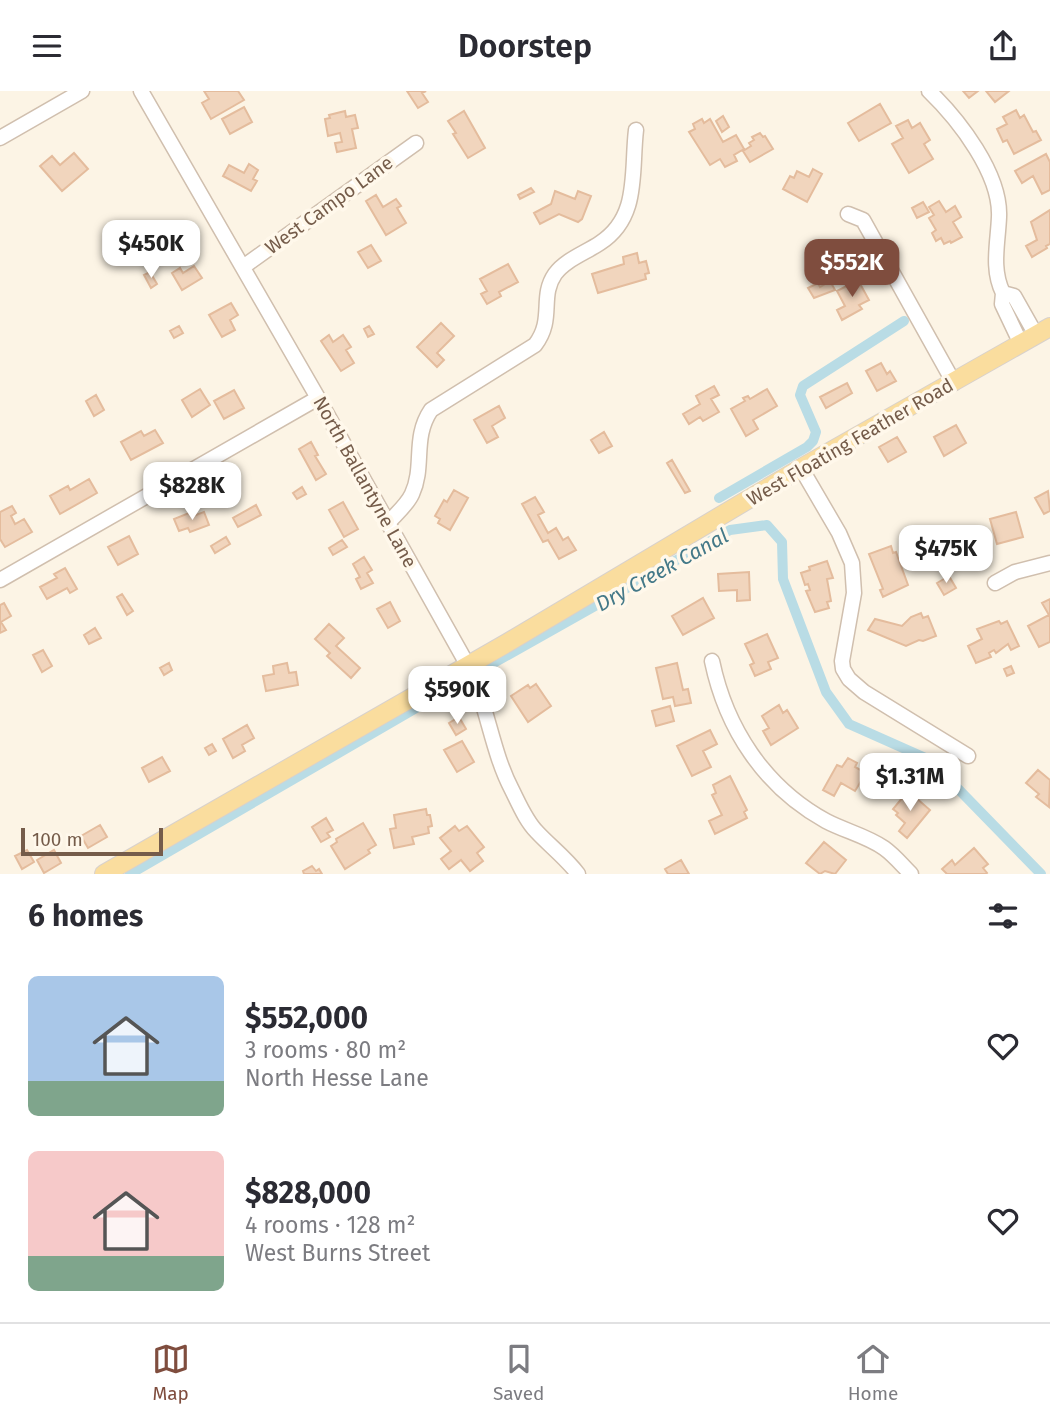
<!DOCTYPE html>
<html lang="en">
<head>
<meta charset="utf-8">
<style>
	body { margin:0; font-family:"Fira Sans",sans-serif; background:#f2f2f3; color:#2b2b33; height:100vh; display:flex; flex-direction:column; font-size:26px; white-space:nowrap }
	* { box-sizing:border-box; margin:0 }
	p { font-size:23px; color:#7c7c81 }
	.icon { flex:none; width:38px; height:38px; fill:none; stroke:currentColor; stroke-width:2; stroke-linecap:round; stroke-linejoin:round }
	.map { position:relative; height:783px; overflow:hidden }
	.drawer { display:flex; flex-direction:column; background:#fff; flex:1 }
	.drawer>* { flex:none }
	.scale { position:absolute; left:21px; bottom:18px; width:142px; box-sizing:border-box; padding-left:7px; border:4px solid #755c4a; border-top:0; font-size:19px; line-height:24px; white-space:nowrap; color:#755c4a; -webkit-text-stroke:5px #fff8eb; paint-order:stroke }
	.price { position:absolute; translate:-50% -60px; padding:0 16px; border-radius:14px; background:#fff; color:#222; font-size:23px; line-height:46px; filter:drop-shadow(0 2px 4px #0008) }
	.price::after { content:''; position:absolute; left:50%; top:42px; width:21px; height:16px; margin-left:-10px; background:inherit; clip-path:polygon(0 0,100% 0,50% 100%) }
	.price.current { background:#7f4d3e; color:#fff }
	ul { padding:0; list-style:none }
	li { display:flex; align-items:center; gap:21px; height:175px; padding:0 28px }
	li span { display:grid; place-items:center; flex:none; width:196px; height:140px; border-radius:10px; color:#555 }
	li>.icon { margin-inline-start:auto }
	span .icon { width:84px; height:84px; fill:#fffc; stroke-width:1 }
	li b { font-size:30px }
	h2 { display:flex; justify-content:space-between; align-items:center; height:84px; padding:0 28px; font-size:30px }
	header { display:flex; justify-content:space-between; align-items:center; height:91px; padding:0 28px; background:#fff; font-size:32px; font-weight:600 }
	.menu { display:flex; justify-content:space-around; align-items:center; height:98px; border-top:2px solid #e1e1e2; background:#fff; font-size:19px; color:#7c7c81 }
	.menu a { display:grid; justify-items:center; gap:4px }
	.menu .current { color:#7f4d3e }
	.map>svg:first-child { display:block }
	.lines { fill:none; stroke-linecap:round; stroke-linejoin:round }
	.canal { stroke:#b9dce5; stroke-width:10 }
	.building { fill:#f1d5bd; stroke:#e4bc9d; stroke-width:2 }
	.minor-casing { stroke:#d0bfae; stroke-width:17 }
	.major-casing { stroke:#d8d1cc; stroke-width:20 }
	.minor { stroke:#fff; stroke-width:14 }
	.major { stroke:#fadd9e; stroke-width:18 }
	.labels { text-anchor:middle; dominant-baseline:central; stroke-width:7; stroke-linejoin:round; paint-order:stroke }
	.street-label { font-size:19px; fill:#755c4a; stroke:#fff8eb }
	.water-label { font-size:21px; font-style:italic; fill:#447988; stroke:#fff8eb }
</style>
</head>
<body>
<header><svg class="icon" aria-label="menu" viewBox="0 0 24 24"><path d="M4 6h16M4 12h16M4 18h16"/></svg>Doorstep<svg class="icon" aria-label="share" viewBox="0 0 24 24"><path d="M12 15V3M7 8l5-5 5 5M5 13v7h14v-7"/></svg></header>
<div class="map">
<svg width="1050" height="783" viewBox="0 0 1050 783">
	<rect width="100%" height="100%" fill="#fcf4e5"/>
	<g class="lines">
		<path class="canal" d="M719,407L807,356L813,350L816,341L800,304L803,295L904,230
			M483,578L730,439L767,434L782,451L783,488L826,601L849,633L930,669L1041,783
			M130,783L461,591"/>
	</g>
	<path class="building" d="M204,0H238L244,9L211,28L202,12L209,8Z
		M407,0H426L422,2L428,11L418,17Z
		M963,0H978L969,7Z
		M986,0H1009L995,11Z
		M880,13L891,32L859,50L848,32Z
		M244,16L252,31L230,43L222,28Z
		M1016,19L1020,27L1024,24L1033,41L1036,40L1041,49L1014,63L1007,49L1003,51L997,38L1007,33L1003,26Z
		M345,20L346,26L355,24L358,37L352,38L356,57L337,61L335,52L342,51L340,42L328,45L325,28L330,27L329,24Z
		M464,20L485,57L468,67L453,43L456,42L448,30Z
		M723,25L729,36L722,41L716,30Z
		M702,28L704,32L710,28L723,51L736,44L744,58L734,64L737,70L725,76L720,68L710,74L689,41L695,38L693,33Z
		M908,29L912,37L920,32L930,49L924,53L933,68L909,82L892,53L903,47L896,35Z
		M760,42L763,46L765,45L773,58L750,71L743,60L751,55L749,52L754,49L752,46Z
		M74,62L88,78L62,100L40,75L52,65L60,74Z
		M1046,63L1050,71V99L1042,103L1033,85L1022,92L1015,80Z
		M249,73L258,79L253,88L257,90L251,100L223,85L229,74L244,82Z
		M813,78L822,83L807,111L783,98L790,85L794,87L797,80L809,86Z
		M531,97L534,101L520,108L518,104Z
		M555,100L575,108L578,100L591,105L582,128L578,131L559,123L540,133L534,122L551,113Z
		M376,104L383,116L396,108L401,115L397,117L406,132L386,144L366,110Z
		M939,110L946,121L955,115L961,126L953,131L962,146L951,152L950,150L944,153L941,147L936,150L932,142L936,139L929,127L934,124L929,116Z
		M923,111L929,121L917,127L912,117Z
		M1050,119V153L1046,155L1047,157L1032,166L1026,155L1037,149L1031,131Z
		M144,139L151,150L163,143L171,157L155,166L149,155L142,159L134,145Z
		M371,154L381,170L368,177L358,161Z
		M637,162L639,172L646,170L649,182L645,183L646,188L598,202L592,183L624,173L623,166Z
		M508,173L518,191L499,201L501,205L487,213L481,203L487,200L480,188Z
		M194,175L202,187L182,199L172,182L180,177L183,182Z
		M150,181L157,193L151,197L144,184Z
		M858,189L869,209L859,214L862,218L842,229L837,219L845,215L837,200Z
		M830,190L835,199L814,207L808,197L818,192L820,196Z
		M231,212L238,224L230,229L235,239L222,246L209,224Z
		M441,232L454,245L437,262L444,269L437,276L417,256Z
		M179,235L183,242L174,247L170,240Z
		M369,235L374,243L368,246L364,238Z
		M329,244L333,251L343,244L351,256L346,259L354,272L341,280L321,250Z
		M881,272L887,283L890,280L896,290L877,300L866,280Z
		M847,292L852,302L826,317L820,306Z
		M714,295L719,304L711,308L719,321L703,330L700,326L689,333L683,323L700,313L696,305Z
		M200,298L210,314L192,326L182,309Z
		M767,298L777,315L753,329L758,338L746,345L731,318L745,310L743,307L748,305L750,308Z
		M234,299L244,317L224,328L214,310Z
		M96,304L104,319L94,325L86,310Z
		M499,315L505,327L492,335L498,346L487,352L474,329Z
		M956,334L966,352L944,365L934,346Z
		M155,339L163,352L131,369L121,351L141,340L144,345Z
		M604,341L612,355L599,362L591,349Z
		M897,346L906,361L888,371L879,356Z
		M311,351L318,364L315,365L326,383L316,389L299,358Z
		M672,369L690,400L685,402L667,372Z
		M89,388L97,402L60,423L50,405L68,395L70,399Z
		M302,396L306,403L297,408L293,402Z
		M454,399L468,407L450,439L438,432L440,428L435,425L444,409L447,411Z
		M1048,400L1050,420L1044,423L1035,407Z
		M535,406L544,421L538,424L548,442L556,437L563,449L568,446L576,459L559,468L548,449L543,451L522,413Z
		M343,411L358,438L344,446L329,419Z
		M256,414L261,424L238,436L233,427Z
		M12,415L16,422L11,425L15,433L24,428L32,441L5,456L0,448V421Z
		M194,420L196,424L204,421L209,434L190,441L188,437L179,440L174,428Z
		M1016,421L1023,446L997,453L990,428Z
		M956,440L971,459L947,479L931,459Z
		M129,445L138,463L118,474L108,456Z
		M226,446L230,453L215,462L211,455Z
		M342,449L347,456L333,464L329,457Z
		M891,455L893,462L896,461L908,494L883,506L880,499L883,498L869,463Z
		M364,466L372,479L367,482L373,492L361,498L356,488L360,486L353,473Z
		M827,470L833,487L827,488L831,510L827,511L829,517L815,521L806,500L810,499L808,493L805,494L801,482L810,479L809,476Z
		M65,477L77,498L70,502L67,497L47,508L40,496L57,487L54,483Z
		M749,481L750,509L737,510V499L719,500L718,483Z
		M949,485L956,497L944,504L937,492Z
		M122,503L133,520L127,524L117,506Z
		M703,507L714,527L683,544L672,525Z
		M1050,508V551L1039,556L1028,535L1049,524L1042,512Z
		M390,511L400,530L388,537L377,518Z
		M4,512L11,525L1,531L6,539L0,542V514Z
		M921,522L923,527L928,525L936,545L923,550L919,549L906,555L868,539L875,528L902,535L911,526Z
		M999,530L1001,533L1007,530L1019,555L1011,559L1008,553L996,562L994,559L989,562L991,566L976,572L968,555L982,548L977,538Z
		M329,533L344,547L336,555L360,577L351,587L327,565L330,562L315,548Z
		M95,537L101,547L89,553L84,544Z
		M767,543L778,567L768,571L771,578L755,585L750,574L754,572L745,553Z
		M43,559L52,575L42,581L33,564Z
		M169,572L172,579L164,584L160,577Z
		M287,572L289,582L296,581L298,594L266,600L263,585L274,583L273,575Z
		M677,572L683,599L688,598L691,612L675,615L673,606L663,608L656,577Z
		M1011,575L1014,582L1007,585L1004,578Z
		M536,593L551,615L528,631L511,605L528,594L530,597Z
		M779,614L783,622L787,619L798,637L771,654L763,640L769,637L762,625Z
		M670,615L674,630L656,635L652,620Z
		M459,626L466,638L456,644L449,632Z
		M247,634L254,647L242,654L245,660L233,667L223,648Z
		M710,639L717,653L703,660L711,676L692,685L677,655Z
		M462,650L474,671L457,681L444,659Z
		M212,653L216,660L209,664L205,657Z
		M162,666L170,680L149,691L142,677Z
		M848,667L857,672L855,676L866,682L855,700L841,692L834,705L823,699L837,674L842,676Z
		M1038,679L1050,689L1049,716L1036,706L1039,703L1026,692Z
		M730,685L747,719L744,721L747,727L715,743L709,730L722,724L712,704L716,702L713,694Z
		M908,700L930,719L907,747L899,740L905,732L896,724L898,722L893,718Z
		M426,718L427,724H430L432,735L428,736L429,742L412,746L414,753L394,757L390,738L396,737L394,724Z
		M326,727L333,739L327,742L330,746L321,751L312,736Z
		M363,732L376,754L368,759L370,762L345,778L331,755L337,751L336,748Z
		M100,734L107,746L88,757L81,745Z
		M455,735L459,740L467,735L484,756L477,762L483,770L470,780L461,769L449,778L441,768L451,760L440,747Z
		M824,751L846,769L835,783L825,780L820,783L806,772Z
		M974,757L988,773L983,777L987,782L986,783H947L942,778L952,769L955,774Z
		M27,759L34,771L22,778L15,765Z
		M54,759L61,772L44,782L37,769Z
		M681,769L689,783H668L665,778Z
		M312,775L316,780L319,778L322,783H304L303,780Z"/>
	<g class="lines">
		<defs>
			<path id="minor" d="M141,0L318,307L467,573C488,614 491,659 512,699C519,713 526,730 537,741C550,755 566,767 578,783
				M929,0C959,29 1001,83 999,126C998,152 991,178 1003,202
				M0,47L82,0
				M848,123L863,129L954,292
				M243,176L416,52
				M1021,253L1002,213L1003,202L1014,205L1036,244
				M801,377L839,442L852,472L854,502L842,570L843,578L849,588L864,601L968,665
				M388,432C396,423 407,414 412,403C425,375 412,347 431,319L535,254C555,228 539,206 555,183C565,169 585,162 600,152C640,126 631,81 636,39
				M0,489L318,307
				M995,492L1015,481L1050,472
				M712,570C726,637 764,696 826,730C845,740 867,745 884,757C894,764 902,774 911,783"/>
			<path id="major" d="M104,783L507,552L801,377L1050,236"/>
		</defs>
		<use href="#minor" class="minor-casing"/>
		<use href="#major" class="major-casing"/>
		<use href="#minor" class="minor"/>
		<use href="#major" class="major"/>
	</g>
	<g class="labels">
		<g class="street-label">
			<text transform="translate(329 114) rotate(-36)">West Campo Lane</text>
			<text transform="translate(850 351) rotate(-30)">West Floating Feather Road</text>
			<text transform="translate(365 391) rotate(61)">North Ballantyne Lane</text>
		</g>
		<g class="water-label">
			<text transform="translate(662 479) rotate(-29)">Dry Creek Canal</text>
		</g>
	</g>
</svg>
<div class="scale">100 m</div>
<b class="price" style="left:151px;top:189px">$450K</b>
<b class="price current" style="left:852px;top:208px">$552K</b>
<b class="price" style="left:192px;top:431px">$828K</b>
<b class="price" style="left:946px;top:494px">$475K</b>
<b class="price" style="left:457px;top:635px">$590K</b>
<b class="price" style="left:910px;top:722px">$1.31M</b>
</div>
<section class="drawer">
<h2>6 homes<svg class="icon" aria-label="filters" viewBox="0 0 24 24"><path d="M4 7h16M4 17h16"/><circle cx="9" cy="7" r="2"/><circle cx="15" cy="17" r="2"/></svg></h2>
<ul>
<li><span style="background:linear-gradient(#a9c7e8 75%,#7fa58c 0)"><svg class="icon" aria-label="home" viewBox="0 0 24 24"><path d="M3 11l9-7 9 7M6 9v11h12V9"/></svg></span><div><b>$552,000</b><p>3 rooms · 80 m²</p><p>North Hesse Lane</p></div><svg class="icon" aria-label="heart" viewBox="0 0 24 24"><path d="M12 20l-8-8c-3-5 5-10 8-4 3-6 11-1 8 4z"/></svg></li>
<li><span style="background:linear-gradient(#f6c9c9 75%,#7fa58c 0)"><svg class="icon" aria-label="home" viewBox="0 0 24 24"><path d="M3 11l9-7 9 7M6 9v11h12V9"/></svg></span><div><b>$828,000</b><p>4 rooms · 128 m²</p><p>West Burns Street</p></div><svg class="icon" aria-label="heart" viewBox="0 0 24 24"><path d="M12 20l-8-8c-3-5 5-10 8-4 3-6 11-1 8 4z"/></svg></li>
</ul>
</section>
<nav class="menu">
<a class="current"><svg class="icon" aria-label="map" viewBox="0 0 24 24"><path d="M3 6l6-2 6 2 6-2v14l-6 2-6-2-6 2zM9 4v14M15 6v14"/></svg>Map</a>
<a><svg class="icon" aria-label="saved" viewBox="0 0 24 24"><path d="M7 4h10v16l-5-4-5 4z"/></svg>Saved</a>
<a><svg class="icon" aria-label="home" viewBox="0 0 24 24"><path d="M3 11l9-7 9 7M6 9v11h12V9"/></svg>Home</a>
</nav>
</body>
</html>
